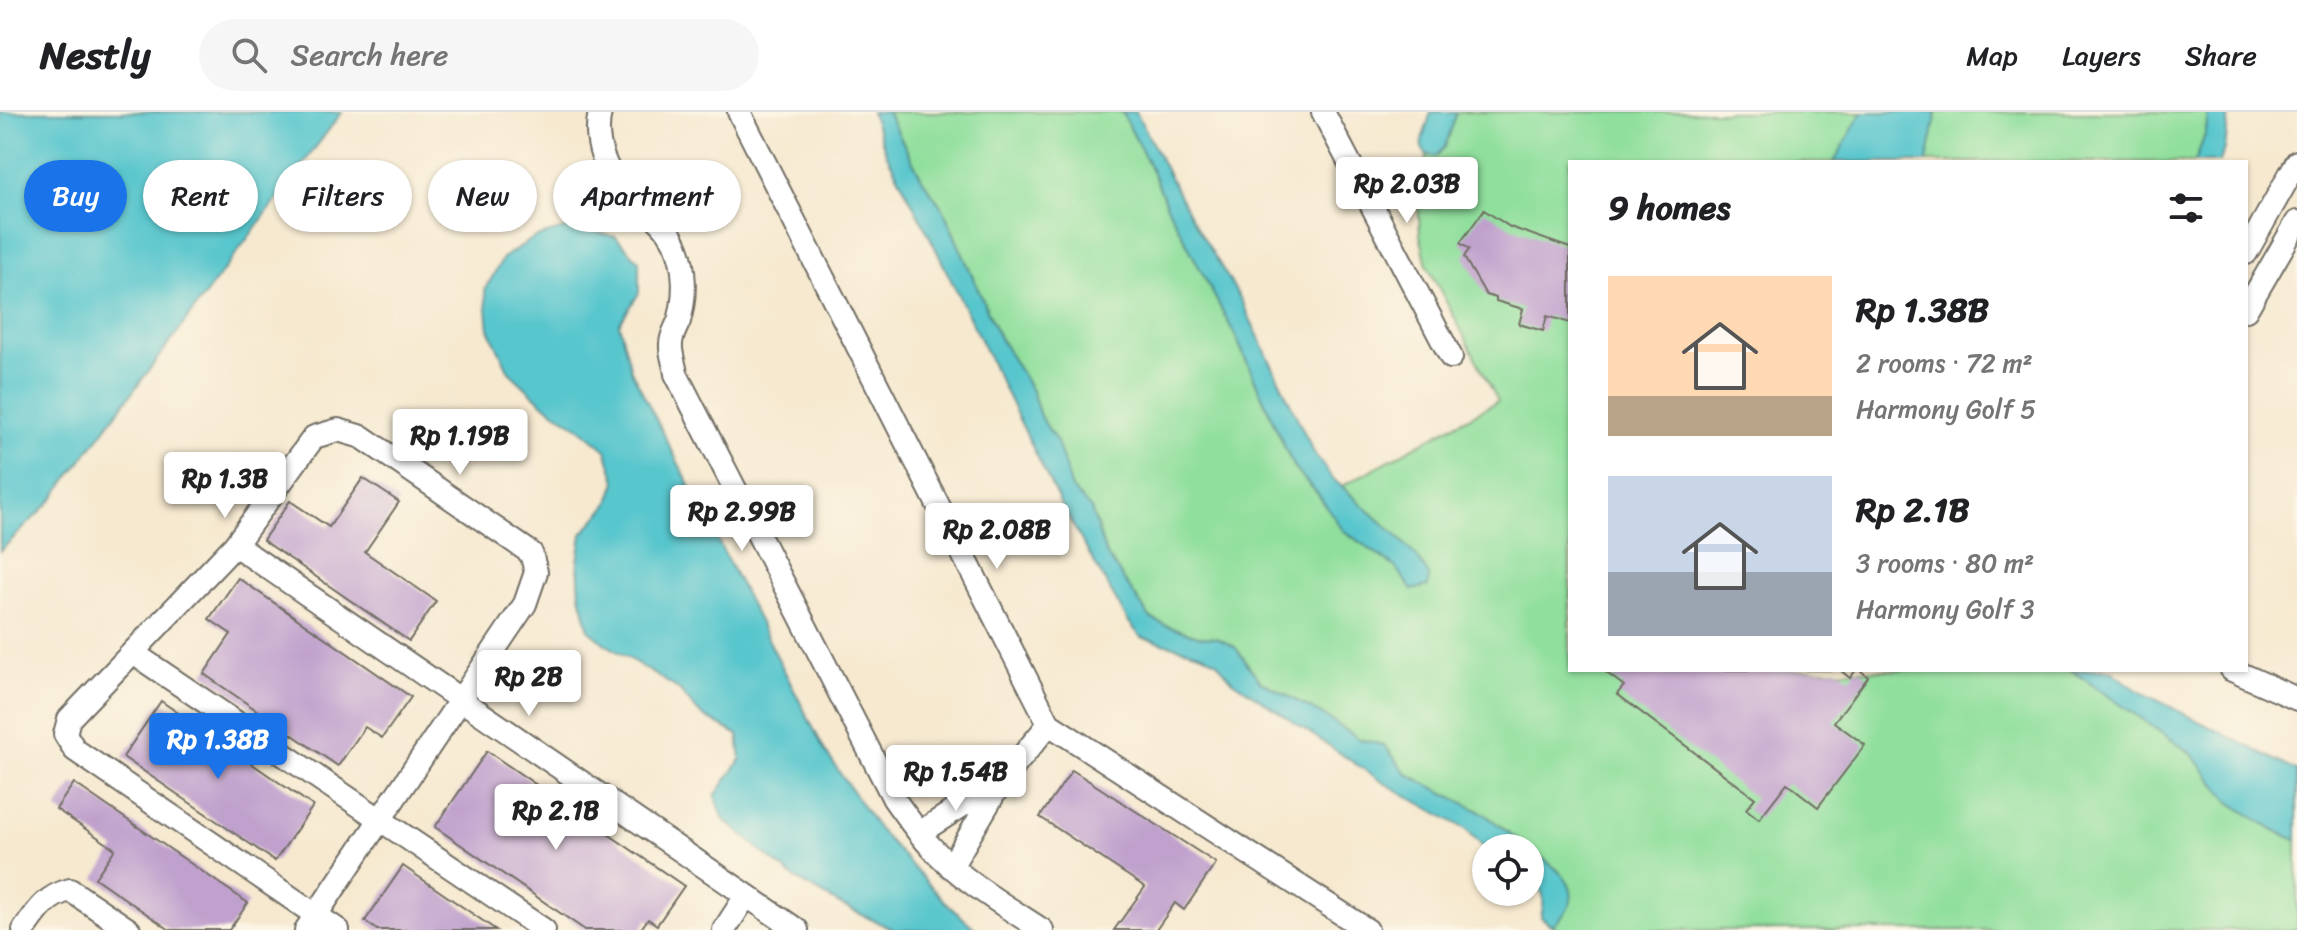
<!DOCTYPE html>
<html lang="en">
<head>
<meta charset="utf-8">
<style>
	body { margin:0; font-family:Sriracha,sans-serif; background:#f6f6f6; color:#202124; height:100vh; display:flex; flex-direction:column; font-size:30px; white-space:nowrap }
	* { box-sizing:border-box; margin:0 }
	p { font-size:26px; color:#757577 }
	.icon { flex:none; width:44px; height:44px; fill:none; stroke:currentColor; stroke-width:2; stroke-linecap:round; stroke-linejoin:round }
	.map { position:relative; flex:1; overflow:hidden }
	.drawer { position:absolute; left:1568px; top:48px; width:680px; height:512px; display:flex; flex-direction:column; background:#fff; border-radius:0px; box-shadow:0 2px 6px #0004 }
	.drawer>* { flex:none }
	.banner { position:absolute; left:24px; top:48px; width:760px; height:72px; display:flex; gap:16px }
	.buttons { position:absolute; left:1472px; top:722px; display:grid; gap:16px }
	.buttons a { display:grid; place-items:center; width:72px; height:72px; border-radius:50%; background:#fff; box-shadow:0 2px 6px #0004; font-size:40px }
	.price { position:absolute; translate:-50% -68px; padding:0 18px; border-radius:8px; background:#fff; color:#222; font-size:26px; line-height:52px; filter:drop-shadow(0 2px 4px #0008) }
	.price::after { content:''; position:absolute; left:50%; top:48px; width:24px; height:18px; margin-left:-12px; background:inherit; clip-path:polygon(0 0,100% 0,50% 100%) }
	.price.current { background:#1a73e8; color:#fff }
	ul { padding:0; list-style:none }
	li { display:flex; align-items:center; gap:24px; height:200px; padding:0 40px }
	li span { display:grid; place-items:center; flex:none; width:224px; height:160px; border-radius:0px; color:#555 }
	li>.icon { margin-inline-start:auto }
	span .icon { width:96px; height:96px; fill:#fffc; stroke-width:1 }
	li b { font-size:34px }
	h2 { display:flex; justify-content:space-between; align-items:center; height:96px; padding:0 40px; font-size:34px }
	.pill { padding:0 28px; border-radius:36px; background:#fff; box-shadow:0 2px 6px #0004; font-size:28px; line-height:72px }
	.pill.current { background:#1a73e8; color:#fff }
	header { display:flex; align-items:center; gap:48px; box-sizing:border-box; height:112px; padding:0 40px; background:#fff; border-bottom:2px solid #e0e0e0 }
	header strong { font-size:38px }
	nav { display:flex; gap:44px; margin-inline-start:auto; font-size:28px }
	.search { width:560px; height:72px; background:#f6f6f6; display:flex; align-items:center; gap:20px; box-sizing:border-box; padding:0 28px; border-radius:44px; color:#757577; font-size:30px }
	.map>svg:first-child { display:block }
	.green { fill:#90df9d; stroke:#5e8564; stroke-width:2 }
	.water { fill:#58c6cd; stroke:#42787c; stroke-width:2 }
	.building { fill:#c0a1cd }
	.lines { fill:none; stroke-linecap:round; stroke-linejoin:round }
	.street-casing { stroke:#726e65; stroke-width:26 }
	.street { stroke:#fff; stroke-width:22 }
</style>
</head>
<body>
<header>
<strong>Nestly</strong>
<div class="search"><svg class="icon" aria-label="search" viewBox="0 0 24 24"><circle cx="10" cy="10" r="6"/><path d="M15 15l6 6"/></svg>Search here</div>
<nav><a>Map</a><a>Layers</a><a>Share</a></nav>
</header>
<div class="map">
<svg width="2297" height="818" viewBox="0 0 2297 818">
	<rect width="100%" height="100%" fill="#fcf5e5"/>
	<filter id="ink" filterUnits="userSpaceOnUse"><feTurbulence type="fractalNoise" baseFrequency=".0125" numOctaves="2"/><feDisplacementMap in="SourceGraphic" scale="16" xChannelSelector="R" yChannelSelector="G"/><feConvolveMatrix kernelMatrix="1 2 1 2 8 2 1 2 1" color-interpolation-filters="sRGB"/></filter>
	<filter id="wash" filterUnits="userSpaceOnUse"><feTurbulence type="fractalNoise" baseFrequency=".006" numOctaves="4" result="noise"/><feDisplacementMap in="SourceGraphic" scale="32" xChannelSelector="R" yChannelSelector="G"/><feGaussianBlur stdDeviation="1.8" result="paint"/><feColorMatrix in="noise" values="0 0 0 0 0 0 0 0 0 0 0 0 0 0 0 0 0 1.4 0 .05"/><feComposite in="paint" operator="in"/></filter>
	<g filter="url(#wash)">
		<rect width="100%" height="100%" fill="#f6e9d0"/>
		<path class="green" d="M887,0H1122L1154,63L1166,92L1235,223L1294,356L1317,381L1343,418L1395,455L1361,392L1342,374L1498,289L1427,153L1420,123L1418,86L1427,43L1435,44L1445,35L1457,0H2208L2206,20L2195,50H1570V558H2071L2192,642L2230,690L2275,719L2297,728V818H1559L1552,814L1566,799L1559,759L1483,701L1407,662L1384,633L1359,627L1323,603L1260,569L1235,535L1217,526L1201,525L1167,514L1150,506L1105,440L1096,410L1072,377L1048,317L1040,304L1032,279L998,223L943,97L922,67Z"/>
		<path class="water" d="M0,0H342L51,389L0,439Z
			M871,0H887L922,67L943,97L998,223L1032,279L1040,304L1057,330L1072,377L1091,397L1105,440L1150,506L1167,514L1201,525L1217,526L1235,535L1260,569L1323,603L1359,627L1384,633L1407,662L1483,701L1529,736L1486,738L1467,718L1381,669L1233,569L1217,550L1203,542L1141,525L1128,509L1060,391L930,125L887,43Z
			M1122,0H1136L1188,100L1240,186L1314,341L1332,366L1393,420L1417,445L1429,464L1428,474L1412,478L1395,455L1343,418L1317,381L1294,356L1235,223L1166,92L1154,63Z
			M1430,0H1457L1445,35L1435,45C1408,39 1430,17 1430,0Z
			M1862,0H1937L1927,50H1834Z
			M2208,0H2229L2225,37L2219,50H2195L2206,20Z
			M574,114L616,125L639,149V181L619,212L631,258L825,639L879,718L948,793L977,818H894L843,794L793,765L724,708L715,684L741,647L738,623L700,602L678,577L604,531L589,518L580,483L578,450L582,422L608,393L616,369L606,338L582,318L542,291L509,260L489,217L485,178L503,146L534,126Z
			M2071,558H2110L2137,578L2297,659V728L2275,719L2230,690L2192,642Z
			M1530,737C1560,759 1594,780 1552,814L1541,805C1545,787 1546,778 1530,767Z"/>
		<g id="blocks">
			<path class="building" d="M1484,98L1510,115L1570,136V211L1547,204L1543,219L1519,212L1523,197L1496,189V186L1486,183L1464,145L1469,137L1460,131Z
				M363,366L399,390L365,440L436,489L409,529L263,428L290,389L329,415Z
				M238,466L411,585L382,626L365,615L338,654L204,562L231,522L209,507Z
				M1603,558H1840L1850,566L1856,558H1860L1868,565L1834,610L1865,633L1818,695L1787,671L1759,707L1746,697L1755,686L1617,582L1624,574Z
				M161,589L313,694L275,749L123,645Z
				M487,639L684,774L657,813L648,807L640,818H585L435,715Z
				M1072,658L1216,751L1184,798L1175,791L1156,818H1114L1145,775L1040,705Z
				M74,671L248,791L229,818H170L95,766L115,737L56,697Z
				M403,754L496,818H377L365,809Z"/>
		</g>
	</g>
	<g filter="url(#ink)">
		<use href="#blocks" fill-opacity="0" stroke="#726e65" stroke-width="2"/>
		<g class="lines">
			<defs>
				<path id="street" d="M600,0C593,31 605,61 628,83C647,101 662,105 675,131C686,154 686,184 679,209C676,216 671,224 671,232C670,241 675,253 676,262L894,687C906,704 918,721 932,736C964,770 1004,793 1042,818
					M739,0L1049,612L1367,818
					M1323,0L1451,245
					M2246,141L2297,50
					M2246,198L2297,110
					M235,433L797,818
					M133,541L544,818
					M2232,558L2297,587
					M919,721L996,672
					M951,755L1001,670L1049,612
					M24,818C37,799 46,784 70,778L129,818
					M306,818L316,803L525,492L536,460L531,441L362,325L338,318L314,325L235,433L69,607L65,622L75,638L316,803L338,818
					M724,818L746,784"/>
			</defs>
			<use href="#street" class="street-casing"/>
			<use href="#street" class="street"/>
		</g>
	</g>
</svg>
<div class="buttons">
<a><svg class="icon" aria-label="locate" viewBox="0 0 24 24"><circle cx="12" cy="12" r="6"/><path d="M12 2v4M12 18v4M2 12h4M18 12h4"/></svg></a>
</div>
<b class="price" style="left:1407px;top:113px">Rp 2.03B</b>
<b class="price" style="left:460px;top:365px">Rp 1.19B</b>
<b class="price" style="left:225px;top:408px">Rp 1.3B</b>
<b class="price" style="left:742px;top:441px">Rp 2.99B</b>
<b class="price" style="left:997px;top:459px">Rp 2.08B</b>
<b class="price" style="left:529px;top:606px">Rp 2B</b>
<b class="price current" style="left:218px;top:669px">Rp 1.38B</b>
<b class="price" style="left:956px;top:701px">Rp 1.54B</b>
<b class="price" style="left:556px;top:740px">Rp 2.1B</b>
<div class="banner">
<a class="pill current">Buy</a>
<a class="pill">Rent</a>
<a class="pill">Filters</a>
<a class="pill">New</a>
<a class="pill">Apartment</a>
</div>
<section class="drawer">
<h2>9 homes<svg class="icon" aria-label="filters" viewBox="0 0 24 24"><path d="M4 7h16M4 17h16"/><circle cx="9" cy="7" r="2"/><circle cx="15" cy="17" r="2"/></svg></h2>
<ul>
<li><span style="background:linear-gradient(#ffd9b3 75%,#b9a48a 0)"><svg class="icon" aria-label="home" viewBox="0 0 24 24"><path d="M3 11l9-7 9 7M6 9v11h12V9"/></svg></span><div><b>Rp 1.38B</b><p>2 rooms · 72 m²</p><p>Harmony Golf 5</p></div></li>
<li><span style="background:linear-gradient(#c9d6e8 60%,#9aa5b1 0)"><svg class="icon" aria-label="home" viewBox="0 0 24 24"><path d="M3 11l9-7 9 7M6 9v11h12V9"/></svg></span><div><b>Rp 2.1B</b><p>3 rooms · 80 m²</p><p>Harmony Golf 3</p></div></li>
</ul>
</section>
</div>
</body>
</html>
